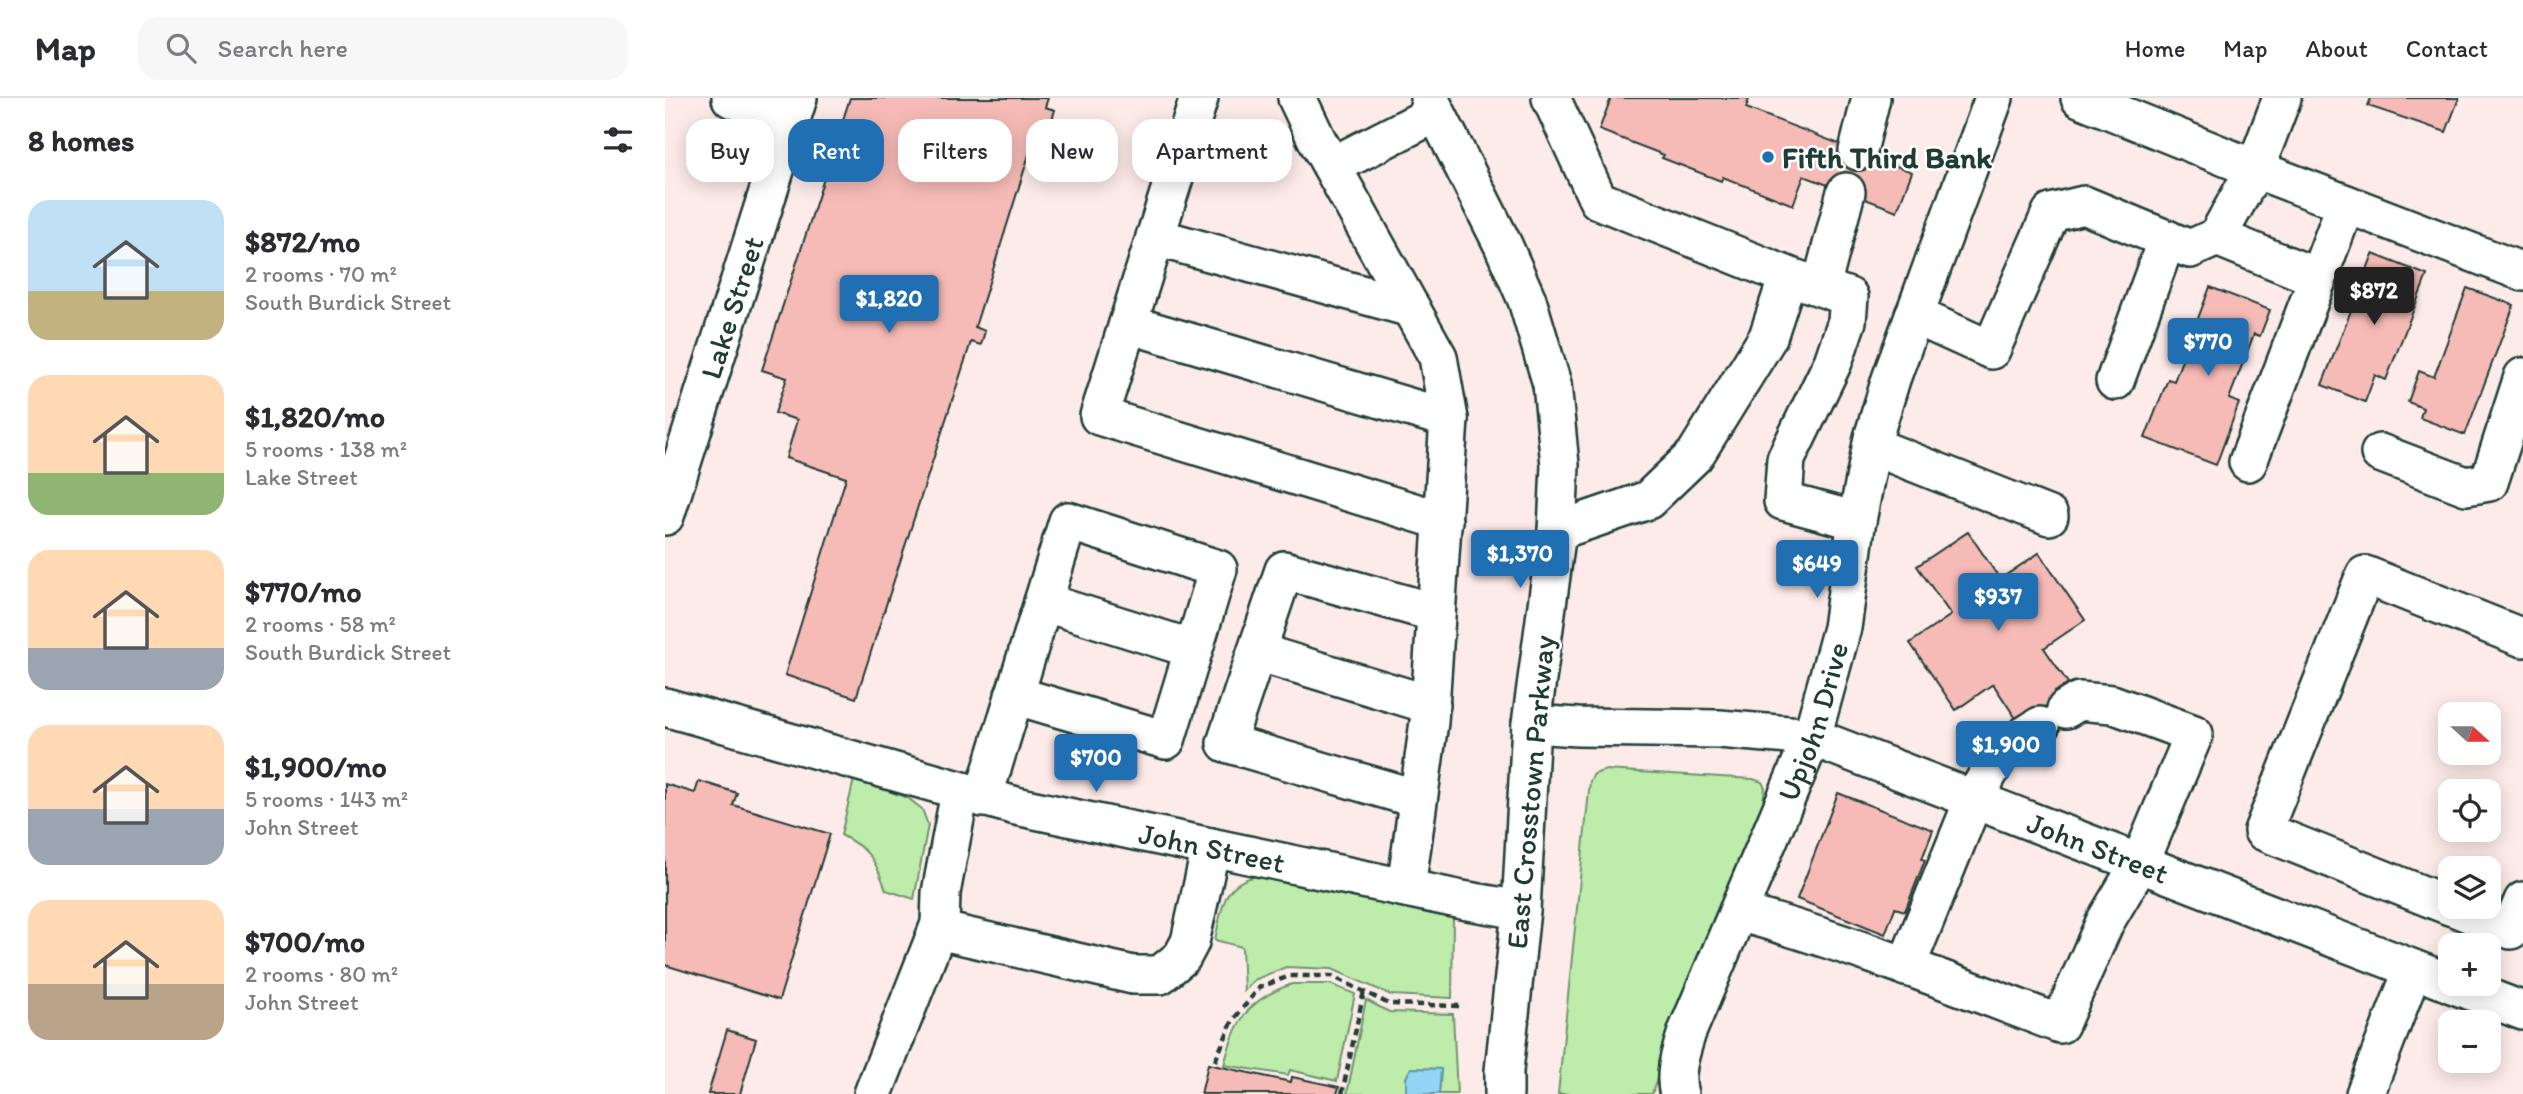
<!DOCTYPE html>
<html lang="en">
<head>
<meta charset="utf-8">
<style>
	body { margin:0; font-family:Itim,sans-serif; background:#f7f7f7; color:#2b2b33; height:100vh; display:flex; flex-direction:column; font-size:26px; white-space:nowrap }
	* { box-sizing:border-box; margin:0 }
	p { font-size:23px; color:#7c7c81 }
	.icon { flex:none; width:38px; height:38px; fill:none; stroke:currentColor; stroke-width:2; stroke-linecap:round; stroke-linejoin:round }
	.map { position:relative; flex:1; overflow:hidden }
	.drawer { display:flex; flex-direction:column; background:#fff; width:665px }
	.drawer>* { flex:none }
	.hud { position:absolute; left:21px; top:21px; width:665px; height:63px; display:flex; gap:14px }
	.needle { width:46px; rotate:111deg }
	.fabs { position:absolute; left:1773px; top:604px; display:grid; gap:14px }
	.fabs a { display:grid; place-items:center; width:63px; height:63px; border-radius:14px; background:#fff; box-shadow:0 4px 18px #0003; font-size:35px }
	.price { position:absolute; translate:-50% -60px; padding:0 16px; border-radius:7px; background:#1f6fb2; color:#fff; font-size:23px; line-height:46px; filter:drop-shadow(0 2px 4px #0008) }
	.price::after { content:''; position:absolute; left:50%; top:42px; width:21px; height:16px; margin-left:-10px; background:inherit; clip-path:polygon(0 0,100% 0,50% 100%) }
	.price.on { background:#222; color:#fff }
	ul { padding:0; list-style:none }
	li { display:flex; align-items:center; gap:21px; height:175px; padding:0 28px }
	li span { display:grid; place-items:center; flex:none; width:196px; height:140px; border-radius:21px; color:#555 }
	li>.icon { margin-inline-start:auto }
	span .icon { width:84px; height:84px; fill:#fffc; stroke-width:1 }
	li b { font-size:30px }
	h2 { display:flex; justify-content:space-between; align-items:center; height:84px; padding:0 28px; font-size:30px }
	.chip { padding:0 24px; border-radius:21px; background:#fff; box-shadow:0 4px 18px #0003; font-size:24px; line-height:63px }
	.chip.on { background:#1f6fb2; color:#fff }
	header { display:flex; align-items:center; gap:42px; box-sizing:border-box; height:98px; padding:0 35px; background:#fff; border-bottom:2px solid #e1e1e2 }
	header strong { font-size:33px }
	nav { display:flex; gap:38px; margin-inline-start:auto; font-size:24px }
	.search { width:490px; height:63px; background:#f7f7f7; display:flex; align-items:center; gap:18px; box-sizing:border-box; padding:0 24px; border-radius:21px; color:#7c7c81; font-size:26px }
	main { display:flex; flex:1; min-height:0 }
	.map>svg:first-child { display:block }
	.green { fill:#beecab; stroke:#6e9470; stroke-width:2 }
	.water { fill:#94d4f6; stroke:#6598a8; stroke-width:2 }
	.building { fill:#f7bbb7; stroke:#1f3d34; stroke-width:2 }
	.lines { fill:none; stroke-linecap:round; stroke-linejoin:round }
	.minor-casing { stroke:#1f3d34; stroke-width:42 }
	.path { stroke:#1f3d34; stroke-width:4.5; stroke-dasharray:7 5; stroke-linecap:butt }
	.minor { stroke:#fff; stroke-width:37 }
	.poi-dot { fill:#1f6fb2; stroke:#fff; stroke-width:2.5 }
	.labels { text-anchor:middle; dominant-baseline:central; stroke-width:5; stroke-linejoin:round; paint-order:stroke }
	.poi-label { font-size:30px; font-weight:bold; fill:#1f3d34; stroke:#fff; text-anchor:start }
	.street-label { font-size:30px; fill:#1f3d34; stroke:#fff }
</style>
</head>
<body>
<header>
<strong>Map</strong>
<div class="search"><svg class="icon" aria-label="search" viewBox="0 0 24 24"><circle cx="10" cy="10" r="6"/><path d="M15 15l6 6"/></svg>Search here</div>
<nav><a>Home</a><a>Map</a><a>About</a><a>Contact</a></nav>
</header>
<main>
<section class="drawer">
<h2>8 homes<svg class="icon" aria-label="filters" viewBox="0 0 24 24"><path d="M4 7h16M4 17h16"/><circle cx="9" cy="7" r="2"/><circle cx="15" cy="17" r="2"/></svg></h2>
<ul>
<li><span style="background:linear-gradient(#bfe0f5 65%,#c2b280 0)"><svg class="icon" aria-label="home" viewBox="0 0 24 24"><path d="M3 11l9-7 9 7M6 9v11h12V9"/></svg></span><div><b>$872/mo</b><p>2 rooms · 70 m²</p><p>South Burdick Street</p></div></li>
<li><span style="background:linear-gradient(#ffd9b3 70%,#8fb573 0)"><svg class="icon" aria-label="home" viewBox="0 0 24 24"><path d="M3 11l9-7 9 7M6 9v11h12V9"/></svg></span><div><b>$1,820/mo</b><p>5 rooms · 138 m²</p><p>Lake Street</p></div></li>
<li><span style="background:linear-gradient(#ffd9b3 70%,#9aa5b1 0)"><svg class="icon" aria-label="home" viewBox="0 0 24 24"><path d="M3 11l9-7 9 7M6 9v11h12V9"/></svg></span><div><b>$770/mo</b><p>2 rooms · 58 m²</p><p>South Burdick Street</p></div></li>
<li><span style="background:linear-gradient(#ffd9b3 60%,#9aa5b1 0)"><svg class="icon" aria-label="home" viewBox="0 0 24 24"><path d="M3 11l9-7 9 7M6 9v11h12V9"/></svg></span><div><b>$1,900/mo</b><p>5 rooms · 143 m²</p><p>John Street</p></div></li>
<li><span style="background:linear-gradient(#ffd9b3 60%,#b9a48a 0)"><svg class="icon" aria-label="home" viewBox="0 0 24 24"><path d="M3 11l9-7 9 7M6 9v11h12V9"/></svg></span><div><b>$700/mo</b><p>2 rooms · 80 m²</p><p>John Street</p></div></li>
</ul>
</section>
<div class="map">
<svg width="1858" height="996" viewBox="0 0 1858 996">
	<rect width="100%" height="100%" fill="#fdebe9"/>
	<filter id="ink" filterUnits="userSpaceOnUse"><feTurbulence type="fractalNoise" baseFrequency=".0143" numOctaves="2"/><feDisplacementMap in="SourceGraphic" scale="14" xChannelSelector="R" yChannelSelector="G"/><feConvolveMatrix kernelMatrix="1 2 1 2 8 2 1 2 1" color-interpolation-filters="sRGB"/></filter>
	<g filter="url(#ink)">
		<path class="green" d="M941,672L1088,681L1097,684L1100,690L1098,704L1001,952L987,996H893L925,683L929,676Z
			M189,681L243,700L257,711L263,727L249,801L221,792C210,761 205,752 176,737Z
			M592,778L788,820L787,900L726,897L667,871L621,869L589,882L579,893L577,849L550,842C557,812 556,785 592,778Z
			M627,886H665L690,896L672,983L625,972L623,977L559,967C571,923 581,902 627,886Z
			M701,902L724,914L788,916L792,996H774L776,971L746,970L741,980V996H682Z"/>
		<path class="water" d="M746,970L776,971L774,996H741V980Z"/>
		<path class="building" d="M185,0H383L380,9L390,12L385,28L374,25L310,229L320,233L316,247L306,244L191,600L120,577L181,380L121,360L132,322L110,315L122,280L97,272Z
			M946,0H1081L1084,1L1081,10L1247,74L1232,113L1139,78L1128,107L1058,79L1056,83L997,60L999,57L934,32Z
			M1706,0H1794L1781,34L1703,8Z
			M1708,156L1762,177L1721,282L1710,277L1700,304L1657,287Z
			M1545,189L1605,212L1595,238L1589,236L1564,301L1574,305L1551,367L1480,340L1503,281L1509,283Z
			M1802,190L1849,207L1800,337L1755,320L1758,310L1743,304L1754,273L1769,279Z
			M1303,434L1335,481L1374,455L1420,522L1379,550L1403,585L1390,594L1408,620L1382,638L1352,622L1328,586L1291,612L1245,545L1286,517L1252,468Z
			M34,683L72,695L68,707L165,736L114,902L0,867V686L30,695Z
			M1173,695L1268,732L1257,761L1260,762L1240,813L1230,810L1220,836L1132,801Z
			M62,932L91,941L75,996H43Z
			M543,966L626,984L627,979L674,989L672,996H536Z"/>
		<g class="lines">
			<defs>
				<g id="minor">
					<path d="M66,0L126,23"/>
					<path d="M534,0L434,318L778,423"/>
					<path d="M632,0L652,42L773,259L784,321L764,624L741,790"/>
					<path d="M764,0L838,147L862,202L887,286L895,367L892,433L866,626L856,812L839,973V996"/>
					<path d="M886,0L933,102L1123,178L1184,199L1182,223L1168,264L1121,361L1118,403L1192,423"/>
					<path d="M1415,0L1590,71L1858,174"/>
					<path d="M1193,53L1206,0"/>
					<path d="M667,68L771,15"/>
					<path d="M490,139L746,210"/>
					<path d="M1552,139L1653,180"/>
					<path d="M1156,189L1181,94"/>
					<path d="M1249,217L1326,252L1386,115L1419,107L1525,151L1552,139L1590,71L1617,0"/>
					<path d="M463,226L784,321"/>
					<path d="M1450,283L1502,141"/>
					<path d="M1207,348L1384,418"/>
					<path d="M1715,355L1801,388L1824,384L1858,279"/>
					<path d="M1583,364L1681,106"/>
					<path id="s1" d="M0,418L133,0"/>
					<path d="M892,433L983,402L1030,357L1103,239L1123,178"/>
					<path d="M378,504L528,551"/>
					<path d="M592,554L766,607"/>
					<path id="s2" d="M0,609L351,708L797,802L856,812"/>
					<path id="s3" d="M866,626L913,629L1054,631L1147,639L1785,885"/>
					<path d="M295,694L276,795L275,826L286,835L468,877H495L517,859L525,844L546,749"/>
					<path d="M318,700L403,423L553,471L501,642L349,597"/>
					<path d="M753,701L561,645L619,472L771,515"/>
					<path d="M1785,808L1598,733L1700,477L1858,540"/>
					<path d="M1786,808L1846,832L1858,803"/>
					<path d="M1073,814C1183,844 1289,886 1395,926L1440,824L1475,765L1529,636L1447,606L1414,603L1401,611"/>
					<path d="M1241,869L1309,701L1331,662L1337,652L1375,628"/>
					<path d="M1787,886L1858,913"/>
					<path d="M208,996L275,826"/>
					<path id="s4" d="M1014,996C1008,976 1016,953 1022,934L1147,639L1177,530L1191,428L1208,340L1226,281L1329,0"/>
					<path d="M1700,996L1748,871"/>
				</g>
			</defs>
			<use href="#minor" class="minor-casing"/>
			<path class="path" d="M550,963L568,922L595,889L625,878H667L724,906L795,908
				M677,996L699,893"/>
			<use href="#minor" class="minor"/>
		</g>
	</g>
	<circle class="poi-dot" cx="1103" cy="59" r="7"/>
	<g class="labels">
		<g class="poi-label">
			<text x="1117" y="59">Fifth Third Bank</text>
		</g>
		<g class="street-label">
			<text stroke="none"><textPath href="#s1" startOffset="219">Lake Street</textPath></text>
			<text stroke="none"><textPath href="#s4" startOffset="399">Upjohn Drive</textPath></text>
			<text transform="translate(865 694) rotate(-85)">East Crosstown Parkway</text>
			<text stroke="none"><textPath href="#s3" startOffset="588">John Street</textPath></text>
			<text stroke="none"><textPath href="#s2" startOffset="565">John Street</textPath></text>
		</g>
	</g>
</svg>
<div class="fabs">
<a><svg class="needle" viewBox="-14 -14 28 28"><path d="M0-13l5 13h-10z" fill="#e53935"/><path d="M0 13l5-13h-10z" fill="#7c7c81"/></svg></a>
<a><svg class="icon" aria-label="locate" viewBox="0 0 24 24"><circle cx="12" cy="12" r="6"/><path d="M12 2v4M12 18v4M2 12h4M18 12h4"/></svg></a>
<a><svg class="icon" aria-label="layers" viewBox="0 0 24 24"><path d="M12 4l9 5-9 5-9-5zM3 14l9 5 9-5"/></svg></a>
<a>+</a>
<a>−</a>
</div>
<b class="price on" style="left:1709px;top:229px">$872</b>
<b class="price" style="left:224px;top:237px">$1,820</b>
<b class="price" style="left:1543px;top:280px">$770</b>
<b class="price" style="left:855px;top:492px">$1,370</b>
<b class="price" style="left:1152px;top:502px">$649</b>
<b class="price" style="left:1333px;top:535px">$937</b>
<b class="price" style="left:1341px;top:683px">$1,900</b>
<b class="price" style="left:431px;top:696px">$700</b>
<div class="hud">
<a class="chip">Buy</a>
<a class="chip on">Rent</a>
<a class="chip">Filters</a>
<a class="chip">New</a>
<a class="chip">Apartment</a>
</div>
</div>
</main>
</body>
</html>
